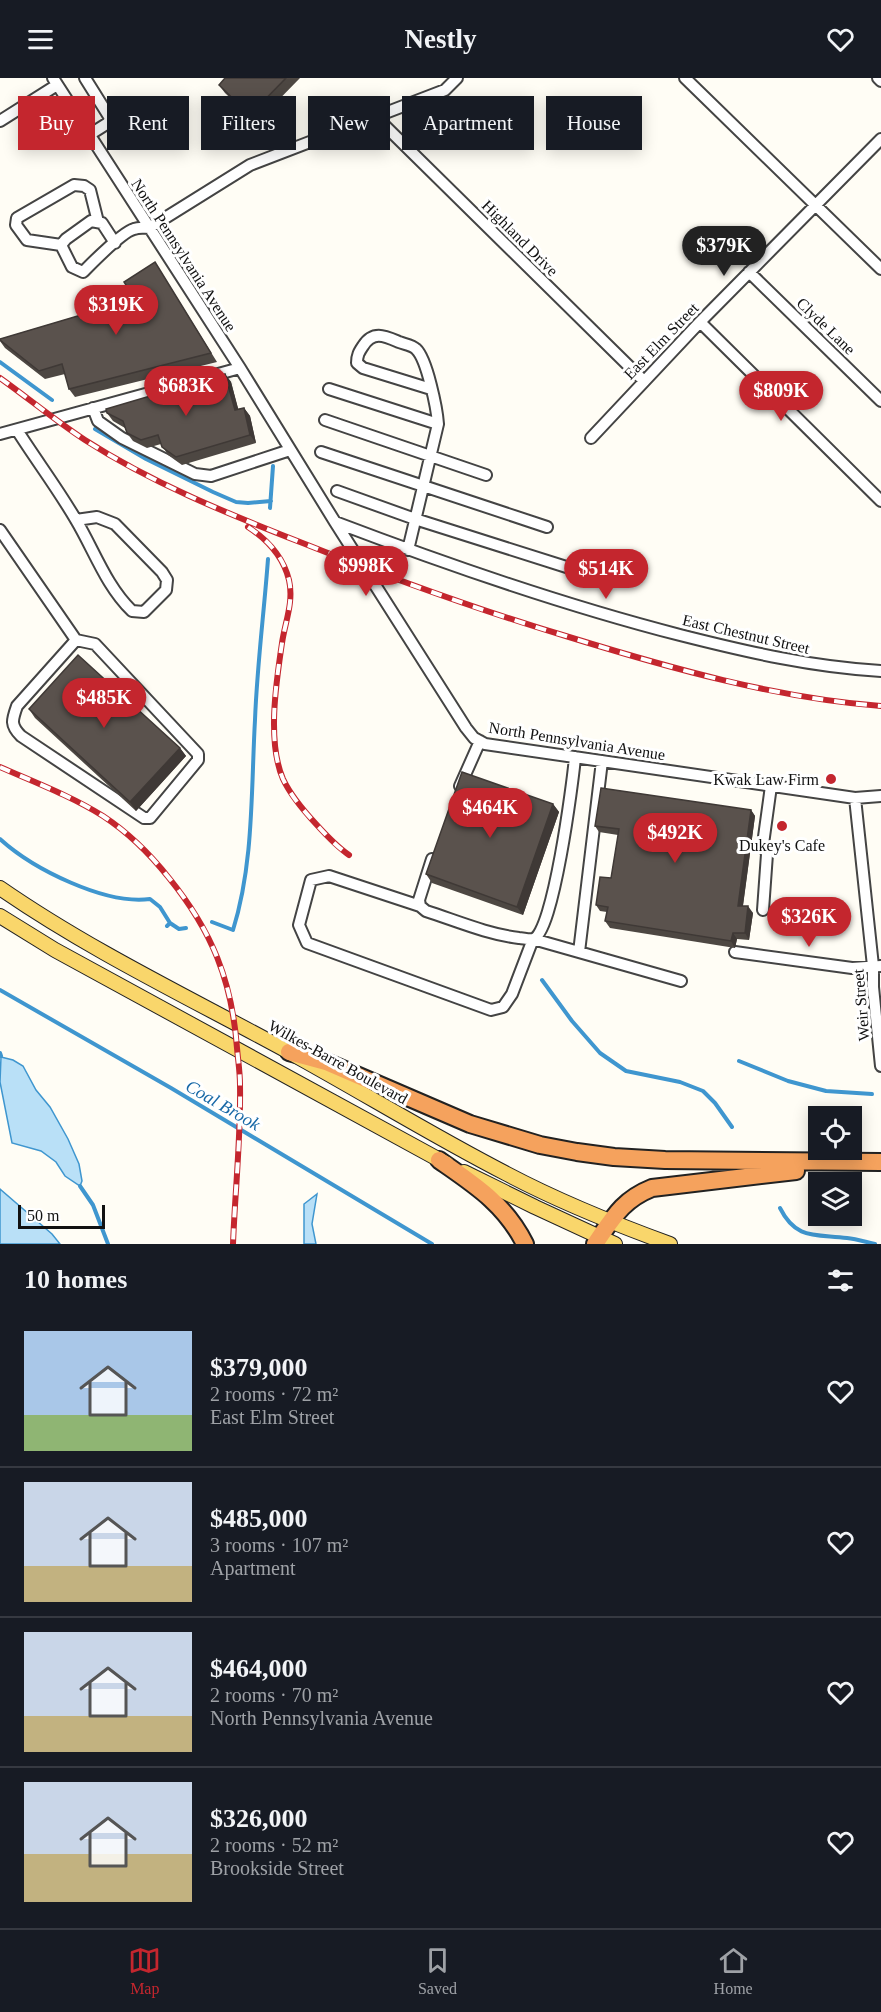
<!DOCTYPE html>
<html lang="en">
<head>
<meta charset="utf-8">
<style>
	body { margin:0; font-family:Georgia,serif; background:#20242c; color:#f1f3f6; height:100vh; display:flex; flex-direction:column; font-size:22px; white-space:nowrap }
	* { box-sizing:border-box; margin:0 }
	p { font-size:20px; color:#9ea1a6 }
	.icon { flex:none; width:33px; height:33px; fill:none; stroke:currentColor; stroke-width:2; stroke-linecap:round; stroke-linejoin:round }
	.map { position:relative; height:1166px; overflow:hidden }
	.details { display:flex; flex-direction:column; background:#171b24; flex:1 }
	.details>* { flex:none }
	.top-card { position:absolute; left:18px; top:18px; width:846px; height:54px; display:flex; gap:12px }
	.controls { position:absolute; left:808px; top:1028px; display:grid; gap:12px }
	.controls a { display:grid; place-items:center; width:54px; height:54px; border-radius:0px; background:#171b24; box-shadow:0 3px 15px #0003; font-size:30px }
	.scale { position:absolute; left:18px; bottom:15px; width:87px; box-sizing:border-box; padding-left:6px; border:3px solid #111; border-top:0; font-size:16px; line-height:21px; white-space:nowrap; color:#111; -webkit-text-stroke:4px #fff; paint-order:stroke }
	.price { position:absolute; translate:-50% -51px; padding:0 14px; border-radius:21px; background:#c4262e; color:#fff; font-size:20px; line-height:39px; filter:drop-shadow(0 2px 3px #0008) }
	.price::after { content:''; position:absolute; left:50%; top:36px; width:18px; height:14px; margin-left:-9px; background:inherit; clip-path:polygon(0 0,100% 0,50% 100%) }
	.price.on { background:#222; color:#fff }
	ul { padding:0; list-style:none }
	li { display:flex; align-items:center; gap:18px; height:150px; padding:0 24px }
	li+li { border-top:2px solid #363941 }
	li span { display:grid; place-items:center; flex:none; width:168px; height:120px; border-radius:0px; color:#555 }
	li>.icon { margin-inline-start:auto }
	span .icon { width:72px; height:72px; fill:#fffc; stroke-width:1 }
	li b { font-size:26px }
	h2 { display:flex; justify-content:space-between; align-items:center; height:72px; padding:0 24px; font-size:26px }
	.pill { padding:0 21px; border-radius:0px; background:#171b24; box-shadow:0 3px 15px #0003; font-size:21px; line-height:54px }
	.pill.on { background:#c4262e; color:#fff }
	header { display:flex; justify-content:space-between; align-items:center; height:78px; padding:0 24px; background:#171b24; font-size:27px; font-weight:600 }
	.menu { display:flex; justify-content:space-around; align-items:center; height:84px; border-top:2px solid #363941; background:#171b24; font-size:16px; color:#9ea1a6 }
	.menu a { display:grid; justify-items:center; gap:3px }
	.menu .on { color:#c4262e }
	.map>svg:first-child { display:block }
	.water { fill:#b9e0f7; stroke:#3f96cf; stroke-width:1.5 }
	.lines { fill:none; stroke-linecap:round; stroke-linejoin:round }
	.stream { stroke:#3f96cf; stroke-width:4 }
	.minor-casing { stroke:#444; stroke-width:14 }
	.major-casing { stroke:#222; stroke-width:16 }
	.highway-casing { stroke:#222; stroke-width:20 }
	.minor { stroke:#fff; stroke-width:10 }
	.major { stroke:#f9d66b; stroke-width:14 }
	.highway { stroke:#f5a25d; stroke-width:16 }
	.rail-casing { stroke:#c4262e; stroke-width:6 }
	.rail { stroke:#fff; stroke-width:4; stroke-dasharray:11; stroke-linecap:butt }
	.wall { fill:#4d4742 }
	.shaded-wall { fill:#3f3936 }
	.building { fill:#5a524d; stroke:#3f3936; stroke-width:1.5 }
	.poi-dot { fill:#c4262e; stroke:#fff; stroke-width:2 }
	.labels { text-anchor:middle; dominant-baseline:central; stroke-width:6; stroke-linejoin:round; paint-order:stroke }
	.street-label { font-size:16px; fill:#111; stroke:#fff }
	.poi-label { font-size:16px; fill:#111; stroke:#fff; text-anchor:end }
	.water-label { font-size:18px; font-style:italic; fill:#1768a6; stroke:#fff }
</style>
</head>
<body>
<header><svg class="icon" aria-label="menu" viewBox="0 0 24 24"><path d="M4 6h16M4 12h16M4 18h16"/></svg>Nestly<svg class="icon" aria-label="heart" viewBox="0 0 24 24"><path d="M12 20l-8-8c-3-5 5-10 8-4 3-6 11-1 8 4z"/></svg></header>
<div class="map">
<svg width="881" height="1166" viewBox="0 0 881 1166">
	<rect width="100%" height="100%" fill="#fffdf5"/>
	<path class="water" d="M1,979L13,982L23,988L36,1012L50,1029L68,1061L79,1086L82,1103L80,1108L65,1098L56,1084L41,1073L12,1065L0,1004Z
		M0,1111L52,1156L60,1166H0Z
		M317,1116L312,1146L316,1166H304V1126Z"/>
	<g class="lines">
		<path class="stream" d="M0,284L52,322
			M95,351L146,381L213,414L236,424L248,425L271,423
			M270,430L273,388
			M0,761C33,791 105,827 150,821L160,829L170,845
			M212,844L233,852C254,785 251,711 255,642C257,588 264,535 268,481
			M167,848L170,845L179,851L186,850
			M542,902L572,943L600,975L626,993L680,1004L703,1013L715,1025L732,1049
			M0,912L171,1010L432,1166
			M0,975L1,978
			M739,983L788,1003L826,1013L872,1016
			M80,1108L93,1127L108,1166
			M780,1130C796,1162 815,1156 847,1160C856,1161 866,1164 875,1166"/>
		<defs>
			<path id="minor" d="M53,0L240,290L335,444L466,650L474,660L485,666L855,720L881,718
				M85,0L110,40L108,45L89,57
				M685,0L881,191
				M878,0L881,3
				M34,22L45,43L60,63H63L85,51
				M376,39L644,303
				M0,43L57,7
				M115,165L102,145L91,143L66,161L61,167L72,189L83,194C93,184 122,154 134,151C139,149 144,150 149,150L250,87L445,12L457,0
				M61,167L27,162L16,147L17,140L74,107L84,108L90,112L98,144
				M749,194L881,323
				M700,244L881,423
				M329,311L438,346
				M93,330L98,343L122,360L195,396L211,398L290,372
				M325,342L486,397
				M17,352C36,382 58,411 76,442C94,472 106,508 132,533L144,534L166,512L167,502L162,494L115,446L97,439L76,442
				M0,356L240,290
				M591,360L700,244L881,61
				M321,374L547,449
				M337,413L415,441L579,493
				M335,444C448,487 563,527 680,557C747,574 812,589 881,593
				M0,452L76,562L95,566L198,676V682L150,740H144L21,658C10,647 12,642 17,628L76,562
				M408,472L438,346C437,331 427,281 416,271C412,267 404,266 399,264C385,258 373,252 363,268C359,274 357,277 357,285L363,290L431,311
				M460,708L480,663
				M855,720L873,888V909L881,988
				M432,781L419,822L420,828L426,833C457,843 487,856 519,860C523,860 529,862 533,861C553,857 573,703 575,679
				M420,828L329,798L311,802L299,847L307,865L491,932L503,929L512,916L533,861L681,903
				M763,832L767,776L763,766L771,708
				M579,874L602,683
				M735,874L852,890L881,888"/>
			<path id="major" d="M0,810C91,873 192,921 289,974C362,1014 433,1058 507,1096C560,1124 615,1146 670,1166
				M0,838L55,872L447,1086
				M464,1094L535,1129L615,1166"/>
			<path id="highway" d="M289,974L326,984L470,1046L540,1067L577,1074L614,1079L665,1082L881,1084
				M439,1082C475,1107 505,1126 525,1166
				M595,1166C613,1140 622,1122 652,1110L796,1093"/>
		</defs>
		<use href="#minor" class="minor-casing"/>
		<use href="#major" class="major-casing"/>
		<use href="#highway" class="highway-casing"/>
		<use href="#minor" class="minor"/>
		<use href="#major" class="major"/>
		<use href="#highway" class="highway"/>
		<defs>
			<path id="rail" d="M0,300C28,320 56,343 85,362C152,405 226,435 300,464C388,499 478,532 569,559C670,590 775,620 881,628
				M248,449C268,462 283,478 289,502C294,524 285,544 282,565C276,605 267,664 283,701C291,718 303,732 316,746C326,757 336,768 349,777
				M0,689C34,704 71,718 103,738C129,755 150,776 169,800C212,853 232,903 237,970C238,982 240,994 240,1007C241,1060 235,1113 233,1166"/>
		</defs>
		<use href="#rail" class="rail-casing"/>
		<use href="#rail" class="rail"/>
	</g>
	<path class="wall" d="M225,0H300L256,45L225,15L219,7Z
		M155,184L217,284L75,319L69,311L65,296L45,301L5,270L0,263V261L135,221Z
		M225,296L231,304L238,331L244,330L250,338L256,365L182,387L168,377L161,366L147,370L133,363L127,355L125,350L113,343L107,335Z
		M29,631L180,670L186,678L136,733L35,640Z
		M553,726L559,734L523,837L432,805L426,796Z
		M751,732L755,738L743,828L753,835L749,862L737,861L735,870L610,850L605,843L607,834L600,833L596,827L611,800L618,757L599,754L595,748Z"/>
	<path class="shaded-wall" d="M225,296L231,304L241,341L235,332Z
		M244,330L250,338L256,365L250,357Z
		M180,670L186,678L136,733L130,724Z
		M553,726L559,734L523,837L517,829Z
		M751,732L755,738L742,834L738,828Z
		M748,828L753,835L749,862L745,855Z
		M733,855L737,861L735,870L731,863Z"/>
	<path class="building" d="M225,0H286L250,37L219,7Z
		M155,184L211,275L69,311L62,286L39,293L0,262V261L135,221L124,204Z
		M225,296L235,332L244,330L250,357L176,379L162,369L158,357L141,362L127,355L123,343L107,335L106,331Z
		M78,577L180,670L130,724L29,631Z
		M462,694L553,726L517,829L426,796Z
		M601,710L751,732L738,828H748L745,855H733L731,863L605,843L608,829L596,827L600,799L611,800L619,751L595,748Z"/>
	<g class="poi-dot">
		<circle cx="831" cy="701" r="6"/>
		<circle cx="782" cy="748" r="6"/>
	</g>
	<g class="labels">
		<g class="street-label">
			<text transform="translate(520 160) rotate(45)">Highland Drive</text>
			<text transform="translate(184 177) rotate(57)">North Pennsylvania Avenue</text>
			<text transform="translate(826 248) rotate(44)">Clyde Lane</text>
			<text transform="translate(661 263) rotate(-46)">East Elm Street</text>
			<text transform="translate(746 556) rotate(13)">East Chestnut Street</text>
			<text transform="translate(577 663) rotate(9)">North Pennsylvania Avenue</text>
			<text transform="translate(861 927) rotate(-95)">Weir Street</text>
			<text transform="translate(338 984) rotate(29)">Wilkes-Barre Boulevard</text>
		</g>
		<g class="poi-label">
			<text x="819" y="701">Kwak Law Firm</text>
			<text x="782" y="767" text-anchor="middle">Dukey's Cafe</text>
		</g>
		<g class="water-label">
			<text transform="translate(223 1027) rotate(30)">Coal Brook</text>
		</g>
	</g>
</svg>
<div class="controls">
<a><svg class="icon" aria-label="locate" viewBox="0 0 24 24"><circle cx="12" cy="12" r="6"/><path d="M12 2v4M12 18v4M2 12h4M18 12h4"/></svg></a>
<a><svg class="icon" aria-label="layers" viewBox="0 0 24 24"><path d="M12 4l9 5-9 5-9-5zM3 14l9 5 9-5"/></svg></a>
</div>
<div class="scale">50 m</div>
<b class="price on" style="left:724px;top:199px">$379K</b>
<b class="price" style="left:116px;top:258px">$319K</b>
<b class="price" style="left:186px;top:339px">$683K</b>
<b class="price" style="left:781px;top:344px">$809K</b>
<b class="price" style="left:366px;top:519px">$998K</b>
<b class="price" style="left:606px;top:522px">$514K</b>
<b class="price" style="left:104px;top:651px">$485K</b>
<b class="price" style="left:490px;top:761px">$464K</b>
<b class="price" style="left:675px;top:786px">$492K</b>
<b class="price" style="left:809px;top:870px">$326K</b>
<div class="top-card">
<a class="pill on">Buy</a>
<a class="pill">Rent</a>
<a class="pill">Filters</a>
<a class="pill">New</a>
<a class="pill">Apartment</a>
<a class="pill">House</a>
</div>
</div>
<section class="details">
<h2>10 homes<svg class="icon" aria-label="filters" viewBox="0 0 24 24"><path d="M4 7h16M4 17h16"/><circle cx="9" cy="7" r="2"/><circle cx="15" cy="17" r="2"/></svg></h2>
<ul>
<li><span style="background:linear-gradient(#a9c7e8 70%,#8fb573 0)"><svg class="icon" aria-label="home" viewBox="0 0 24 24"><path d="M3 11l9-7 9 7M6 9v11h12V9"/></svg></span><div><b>$379,000</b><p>2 rooms · 72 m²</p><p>East Elm Street</p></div><svg class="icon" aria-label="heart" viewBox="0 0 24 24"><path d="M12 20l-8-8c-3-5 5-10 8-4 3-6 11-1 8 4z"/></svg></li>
<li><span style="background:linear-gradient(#c9d6e8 70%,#c2b280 0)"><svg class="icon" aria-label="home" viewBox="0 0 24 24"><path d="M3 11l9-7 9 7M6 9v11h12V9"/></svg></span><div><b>$485,000</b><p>3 rooms · 107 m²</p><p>Apartment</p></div><svg class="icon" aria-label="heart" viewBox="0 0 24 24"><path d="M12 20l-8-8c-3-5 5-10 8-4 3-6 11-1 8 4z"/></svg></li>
<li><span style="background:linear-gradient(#c9d6e8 70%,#c2b280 0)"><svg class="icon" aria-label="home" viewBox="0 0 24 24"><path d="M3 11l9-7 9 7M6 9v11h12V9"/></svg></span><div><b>$464,000</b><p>2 rooms · 70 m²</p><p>North Pennsylvania Avenue</p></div><svg class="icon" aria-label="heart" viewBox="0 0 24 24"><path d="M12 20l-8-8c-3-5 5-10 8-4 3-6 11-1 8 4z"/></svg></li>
<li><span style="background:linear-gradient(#c9d6e8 60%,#c2b280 0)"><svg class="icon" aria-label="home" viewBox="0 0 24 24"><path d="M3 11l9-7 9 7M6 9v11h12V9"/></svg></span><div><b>$326,000</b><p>2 rooms · 52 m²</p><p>Brookside Street</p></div><svg class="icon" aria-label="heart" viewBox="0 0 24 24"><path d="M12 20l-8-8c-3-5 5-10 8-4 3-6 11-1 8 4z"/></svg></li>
</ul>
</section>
<nav class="menu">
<a class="on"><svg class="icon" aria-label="map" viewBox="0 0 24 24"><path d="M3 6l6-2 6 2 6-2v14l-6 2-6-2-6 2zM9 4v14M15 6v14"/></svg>Map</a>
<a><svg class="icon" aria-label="saved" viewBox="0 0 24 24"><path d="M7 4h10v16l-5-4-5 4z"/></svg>Saved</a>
<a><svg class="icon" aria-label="home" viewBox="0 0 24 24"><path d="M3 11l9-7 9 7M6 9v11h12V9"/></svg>Home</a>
</nav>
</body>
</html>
